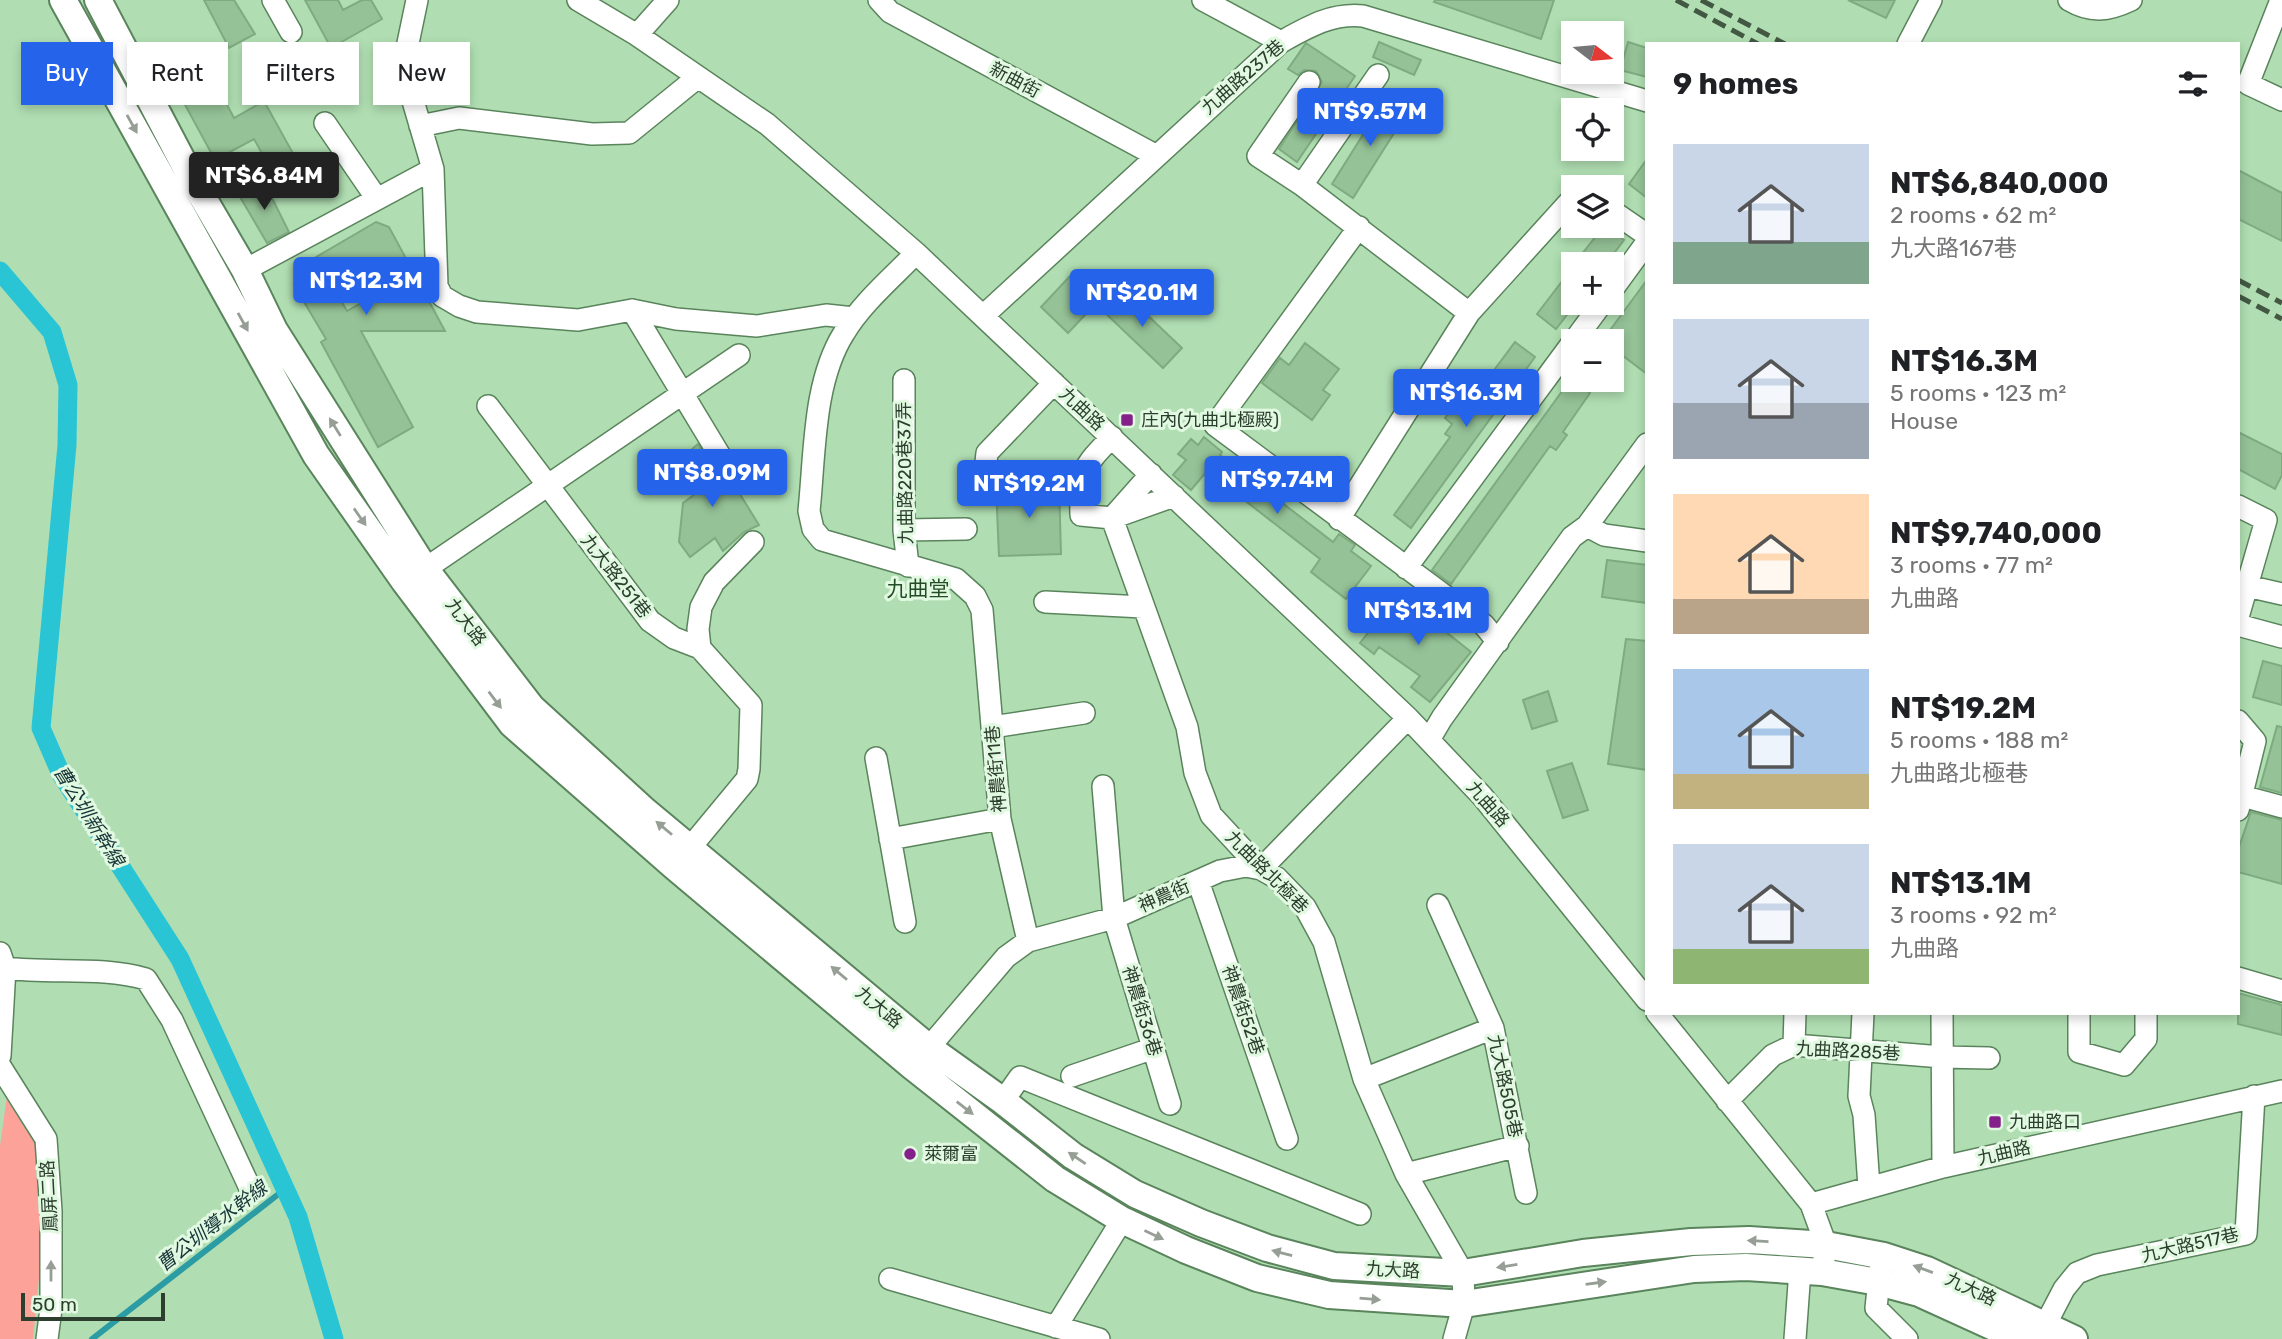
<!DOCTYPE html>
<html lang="en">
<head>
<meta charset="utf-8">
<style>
	body { margin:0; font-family:Rubik,"Noto Sans TC",sans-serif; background:#f6f6f6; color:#202124; height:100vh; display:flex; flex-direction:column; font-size:26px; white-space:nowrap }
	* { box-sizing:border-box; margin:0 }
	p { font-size:23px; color:#757577 }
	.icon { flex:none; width:38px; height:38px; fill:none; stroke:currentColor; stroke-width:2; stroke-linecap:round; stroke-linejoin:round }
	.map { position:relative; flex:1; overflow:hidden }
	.sheet { position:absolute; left:1645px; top:42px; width:595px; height:973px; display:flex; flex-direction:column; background:#fff; border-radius:0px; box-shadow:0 4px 10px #0003 }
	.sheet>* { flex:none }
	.guide { position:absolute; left:21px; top:42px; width:665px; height:63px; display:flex; gap:14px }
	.needle { width:46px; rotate:106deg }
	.buttons { position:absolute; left:1561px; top:21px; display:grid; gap:14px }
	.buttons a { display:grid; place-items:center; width:63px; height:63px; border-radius:0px; background:#fff; box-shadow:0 4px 10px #0003; font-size:35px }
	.scale { position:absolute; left:21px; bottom:18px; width:144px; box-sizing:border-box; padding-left:7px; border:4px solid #2c3e2d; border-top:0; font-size:19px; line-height:24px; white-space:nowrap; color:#2c3e2d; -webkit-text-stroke:5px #e1f8e1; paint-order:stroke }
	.price { position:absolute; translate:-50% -60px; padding:0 16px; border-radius:7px; background:#2563eb; color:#fff; font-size:23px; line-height:46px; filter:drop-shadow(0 2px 4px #0008) }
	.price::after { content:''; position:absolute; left:50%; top:42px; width:21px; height:16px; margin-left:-10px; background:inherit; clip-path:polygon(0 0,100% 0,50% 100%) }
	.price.selected { background:#222; color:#fff }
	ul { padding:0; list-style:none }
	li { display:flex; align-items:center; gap:21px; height:175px; padding:0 28px }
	li span { display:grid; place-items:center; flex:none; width:196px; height:140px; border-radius:0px; color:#555 }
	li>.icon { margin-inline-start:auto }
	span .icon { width:84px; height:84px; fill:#fffc; stroke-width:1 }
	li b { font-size:30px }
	h2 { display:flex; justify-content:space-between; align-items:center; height:84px; padding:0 28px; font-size:30px }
	.tag { padding:0 24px; border-radius:0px; background:#fff; box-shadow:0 4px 10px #0003; font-size:24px; line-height:63px }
	.tag.selected { background:#2563eb; color:#fff }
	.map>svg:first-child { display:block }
	.green { fill:#fca299 }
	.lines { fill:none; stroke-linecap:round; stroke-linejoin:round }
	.stream { stroke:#2b9ca3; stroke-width:6 }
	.canal { stroke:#2ac5d5; stroke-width:19 }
	.building { fill:#95c297; stroke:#7fab81; stroke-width:2; fill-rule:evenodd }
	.minor-casing { stroke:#5a845c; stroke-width:24 }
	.major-casing { stroke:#5a845c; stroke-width:30 }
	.minor { stroke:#fff; stroke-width:21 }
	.major { stroke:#fff; stroke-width:26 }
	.rail { stroke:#425843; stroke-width:5; stroke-dasharray:14 7; stroke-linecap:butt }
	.oneway { fill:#969e96 }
	.poi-dot { fill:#84208a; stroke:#e1f8e1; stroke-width:2.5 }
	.labels { text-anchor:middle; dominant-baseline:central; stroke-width:6; stroke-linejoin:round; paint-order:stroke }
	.street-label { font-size:18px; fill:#2c3e2d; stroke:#e1f8e1 }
	.poi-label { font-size:18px; fill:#2c3e2d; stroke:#e1f8e1; text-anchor:start }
	.water-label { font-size:19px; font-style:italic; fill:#173538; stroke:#e1f8e1 }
	.quarter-label { font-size:21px; fill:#244c27; stroke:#e1f8e1 }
</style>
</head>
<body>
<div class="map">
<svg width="2282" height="1339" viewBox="0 0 2282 1339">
	<rect width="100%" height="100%" fill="#b0deb2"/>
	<path class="green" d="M7,1096H22L42,1150L43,1238L33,1339H0V1146Z"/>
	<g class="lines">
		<path class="stream" d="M92,1339L285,1189"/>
		<path class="canal" d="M0,271L52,332L68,385L67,445L41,728L61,774L180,959L298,1217L334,1339"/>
	</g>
	<path class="building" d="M204,0H234L255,34L229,48Z
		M305,0H338L343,10L362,0H371L382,19L331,48Z
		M1435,0H1554L1541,39L1434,2Z
		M1848,0H1895L1886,18Z
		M1379,42L1421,60L1414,75L1373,57Z
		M1628,42L1647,48V77L1620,70Z
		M1306,43L1355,76L1297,162L1279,149L1322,82L1316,71L1304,70L1298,75L1288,69Z
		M204,61L234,118L264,101L300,166L276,179L254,139L215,160L171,79Z
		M1386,98L1408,111L1353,198L1332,184Z
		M1647,159V198L1629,184Z
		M2238,170L2282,193V241L2238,219Z
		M263,180L289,232L267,243L239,195Z
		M376,222L389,227L445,331H361L413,427L378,447L321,342L326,339L294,285L299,267ZM365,263L380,292L347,311L332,285Z
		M1604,226L1624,240L1606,264H1574Z
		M1573,267V307L1556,329L1537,314Z
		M1072,274L1099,300L1068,333L1041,307Z
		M1647,280V374L1623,356L1612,370V341H1602Z
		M1121,290L1182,348L1163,368L1102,310Z
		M1515,342L1535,357L1411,528L1394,515L1450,437L1445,434L1452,424L1445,418L1474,378L1483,385Z
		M1305,343L1339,369L1323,390L1330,395L1312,420L1262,383L1280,358L1289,365Z
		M1571,379L1590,393L1563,432L1567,435L1556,450L1550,446L1451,584L1432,570Z
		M2238,432L2282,454V475L2275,489L2238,469Z
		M1204,437L1222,452L1220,455L1333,542L1339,534L1355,545L1351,551L1371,566L1346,599L1311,572L1320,559L1207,471L1191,490L1173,475L1186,460L1178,454L1191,439L1198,445Z
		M698,444L723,486L728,491H738L759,525L744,532L723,551L715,538L690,557L679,542L683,503L699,491L686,470L692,449Z
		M1059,485L1061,554L999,556L996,487Z
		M1607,560L1647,565V603L1602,597Z
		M1405,596L1439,620L1436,624L1471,652L1430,702L1411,687L1420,676L1379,647L1374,654L1360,643L1378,620L1384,625Z
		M1626,639L1647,641V770L1608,764Z
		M2263,661L2282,666V705L2253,697Z
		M1548,691L1557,721L1532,729L1523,700Z
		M2277,726L2282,727V793L2260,787Z
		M1572,763L1588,810L1563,818L1547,771Z
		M2251,812L2282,820V884L2238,872V850Z
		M2238,993L2282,1005V1035L2238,1024Z"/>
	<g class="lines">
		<defs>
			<path id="minor" d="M273,0L291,32
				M417,0L403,67L433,169L437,286L442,296L459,306L477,312L578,320L632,310L676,319L757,326L826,315L854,318
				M578,0L637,35L767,124L916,253L1408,718L1482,796L1647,1000
				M879,0L890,12L1155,155
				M1203,0L1281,42
				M2069,0C2091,13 2108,11 2131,0
				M2281,0L2248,84L2282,100
				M637,35L668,0
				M1908,44L1931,0
				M325,123L377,199
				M420,126L459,118L592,134L629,133L698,77
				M1302,185L1258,156L1309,82
				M1612,211L1647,235
				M1359,227L1215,425L1484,625L1498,642
				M916,253C892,278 862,303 844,333C813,382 815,454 809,511L813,529L822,540L956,579L975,596L982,610L1000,819L1028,941
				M245,270L433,169
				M1612,290L1647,242
				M632,310L734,479
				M1469,313L1573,198
				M983,316L1281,42C1308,27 1331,13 1363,16L1647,101
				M1574,341L1602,303
				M904,380V530L908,566
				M488,406L650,621L674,638L700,648
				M1112,437C1081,469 1080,471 1081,515L1112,518L1174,496
				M1151,474L1112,518L1187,727L1195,773L1211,815L1261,869L1277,878L1305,907L1324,942L1364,1079L1406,1174L1463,1273L1464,1304L1454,1339
				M983,490L987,453L1054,383
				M2238,506L2266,520L2238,617
				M1339,519L1469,313L1302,185L1378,75
				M1587,526L1604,535L1647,541
				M904,530L966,529
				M1406,568L1573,342
				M425,569L739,355
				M2247,586L2282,594
				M1045,602L1143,607
				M2238,625L2282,637
				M2238,721L2255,741L2238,810
				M992,727L1084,713
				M1429,740L1442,718L1572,537L1587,526L1647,444
				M876,758L905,922
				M1103,786L1114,918L1170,1104
				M2242,796L2282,807
				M890,839L1000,819
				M689,849L747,779L749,769L751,705L700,648L698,629L701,607L714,582L753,542
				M1198,881L1287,1139
				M1438,905L1493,1028L1526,1193
				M0,953L5,968L0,1056
				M5,968C52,974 101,966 146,979L172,1020L249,1186
				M2238,978L2282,991
				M1657,1013L1811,1204L1826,1245L1824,1259
				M1863,1013L1859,1096L1864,1115L1869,1187
				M1942,1013L1943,1167
				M2079,1013V1052L2124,1065L2146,1039V1013
				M1794,1045L1795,1013
				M920,1058L1006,957L1028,941L1114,918L1220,871L1246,866L1261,869L1408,718
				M0,1066L46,1139L51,1211V1309L47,1339
				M1072,1076L1154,1048
				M1364,1079L1493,1028
				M1003,1101L1020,1077L1360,1214
				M1727,1101L1773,1055L1794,1045L1942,1057L1989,1058
				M1406,1174L1518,1146
				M1811,1204L1943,1167L2282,1091
				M1880,1270L1876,1308L1907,1339
				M890,1279L1099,1339
				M1056,1327L1122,1220
				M1795,1339L1800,1270
				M2038,1339L2064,1289L2077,1273L2097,1265L2246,1234L2254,1096"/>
			<path id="major" d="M63,0L316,455L405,582L512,724L675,867L912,1066L1055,1179L1122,1220L1186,1250L1257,1278L1329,1295L1464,1304L1694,1269L1746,1267L1822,1272L1878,1282L1919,1293L2020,1339
				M98,0L192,179L245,270L274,330L425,569L531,707L645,811L929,1048L1003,1101L1073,1156L1135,1194L1201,1223L1267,1248L1334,1266L1463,1273L1583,1253L1691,1242L1749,1240L1826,1245L1884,1256L1927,1270L2074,1339"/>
		</defs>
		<use href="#minor" class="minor-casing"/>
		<use href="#major" class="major-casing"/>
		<use href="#minor" class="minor"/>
		<use href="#major" class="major"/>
		<path class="rail" d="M1676,0L1758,44
			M1701,0L1785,44
			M2238,280L2282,303
			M2238,296L2282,319"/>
	</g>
	<defs><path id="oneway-solid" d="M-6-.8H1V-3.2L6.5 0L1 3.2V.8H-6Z" transform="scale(1.75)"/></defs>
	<g class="oneway">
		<use href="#oneway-solid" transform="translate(132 124) rotate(61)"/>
		<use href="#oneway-solid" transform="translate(243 322) rotate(61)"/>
		<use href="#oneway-solid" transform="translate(335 427) rotate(-122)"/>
		<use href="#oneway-solid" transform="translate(360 517) rotate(55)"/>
		<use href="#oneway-solid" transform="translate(495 700) rotate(53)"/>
		<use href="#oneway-solid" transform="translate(664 828) rotate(-140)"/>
		<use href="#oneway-solid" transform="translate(839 973) rotate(-140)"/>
		<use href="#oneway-solid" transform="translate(965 1108) rotate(38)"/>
		<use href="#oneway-solid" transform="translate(1077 1158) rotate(-146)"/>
		<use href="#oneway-solid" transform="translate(1154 1235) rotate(25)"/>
		<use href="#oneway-solid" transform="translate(1758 1241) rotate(-177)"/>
		<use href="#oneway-solid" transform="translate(1282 1253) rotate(-165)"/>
		<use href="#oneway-solid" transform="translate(1507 1266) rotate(171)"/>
		<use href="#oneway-solid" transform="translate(1923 1269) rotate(-160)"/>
		<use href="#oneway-solid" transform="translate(51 1271) rotate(-90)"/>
		<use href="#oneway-solid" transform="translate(1596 1283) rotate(-8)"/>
		<use href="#oneway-solid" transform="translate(1370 1299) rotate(5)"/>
	</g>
	<g class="poi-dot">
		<rect x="1120" y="413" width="14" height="14" rx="3.5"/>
		<rect x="1988" y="1115" width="14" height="14" rx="3.5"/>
		<circle cx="910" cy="1154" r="7"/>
	</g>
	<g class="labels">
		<g class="street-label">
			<text transform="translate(1243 77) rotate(-41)">九曲路237巷</text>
			<text transform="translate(1015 80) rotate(28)">新曲街</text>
			<text transform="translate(1082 409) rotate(43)">九曲路</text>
			<text transform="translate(905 473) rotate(-91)">九曲路220巷37弄</text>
			<text transform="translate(616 576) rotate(52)">九大路251巷</text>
			<text transform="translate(466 622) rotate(53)">九大路</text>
			<text transform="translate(996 769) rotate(-95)">神農街11巷</text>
			<text transform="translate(1488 804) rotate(49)">九曲路</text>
			<text transform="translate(1267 872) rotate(45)">九曲路北極巷</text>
			<text transform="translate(1164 896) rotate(-24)">神農街</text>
			<text transform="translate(879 1007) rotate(40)">九大路</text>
			<text transform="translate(1243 1010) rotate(71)">神農街52巷</text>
			<text transform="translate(1142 1011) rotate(73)">神農街36巷</text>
			<text transform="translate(1848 1051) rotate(3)">九曲路285巷</text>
			<text transform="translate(1505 1086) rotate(78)">九大路505巷</text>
			<text transform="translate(2004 1153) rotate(-13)">九曲路</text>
			<text transform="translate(49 1196) rotate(-93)">鳳屏二路</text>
			<text transform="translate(2190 1245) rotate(-13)">九大路517巷</text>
			<text transform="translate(1393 1270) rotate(3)">九大路</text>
			<text transform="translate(1971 1289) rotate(25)">九大路</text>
		</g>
		<g class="poi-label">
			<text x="1141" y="420">庄內(九曲北極殿)</text>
			<text x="2009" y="1122">九曲路口</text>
			<text x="924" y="1154">萊爾富</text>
		</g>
		<g class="water-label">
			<text transform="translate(89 816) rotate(58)">曹公圳新幹線</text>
			<text transform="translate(212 1226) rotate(-38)">曹公圳導水幹線</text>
		</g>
		<g class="quarter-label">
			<text x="918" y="588">九曲堂</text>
		</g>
	</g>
</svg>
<div class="buttons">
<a><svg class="needle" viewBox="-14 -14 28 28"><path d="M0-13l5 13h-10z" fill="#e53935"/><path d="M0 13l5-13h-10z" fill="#757577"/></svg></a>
<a><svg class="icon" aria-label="locate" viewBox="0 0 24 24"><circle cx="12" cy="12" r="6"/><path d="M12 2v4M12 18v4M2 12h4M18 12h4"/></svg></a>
<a><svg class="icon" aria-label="layers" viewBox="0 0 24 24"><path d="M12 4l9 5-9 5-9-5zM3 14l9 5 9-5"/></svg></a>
<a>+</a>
<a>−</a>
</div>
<div class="scale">50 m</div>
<b class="price" style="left:1370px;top:148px">NT$9.57M</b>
<b class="price selected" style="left:264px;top:212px">NT$6.84M</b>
<b class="price" style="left:366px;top:317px">NT$12.3M</b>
<b class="price" style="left:1142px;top:329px">NT$20.1M</b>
<b class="price" style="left:1466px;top:429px">NT$16.3M</b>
<b class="price" style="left:712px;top:509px">NT$8.09M</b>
<b class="price" style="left:1277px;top:516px">NT$9.74M</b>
<b class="price" style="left:1029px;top:520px">NT$19.2M</b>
<b class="price" style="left:1418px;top:647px">NT$13.1M</b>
<div class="guide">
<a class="tag selected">Buy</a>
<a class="tag">Rent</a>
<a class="tag">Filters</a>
<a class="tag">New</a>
</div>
<section class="sheet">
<h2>9 homes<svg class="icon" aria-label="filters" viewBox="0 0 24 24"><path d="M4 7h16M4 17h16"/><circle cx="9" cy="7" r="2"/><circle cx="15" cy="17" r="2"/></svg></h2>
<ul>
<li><span style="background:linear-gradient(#c9d6e8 70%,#7fa58c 0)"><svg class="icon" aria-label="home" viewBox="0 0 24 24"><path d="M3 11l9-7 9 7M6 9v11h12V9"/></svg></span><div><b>NT$6,840,000</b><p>2 rooms · 62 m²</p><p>九大路167巷</p></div></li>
<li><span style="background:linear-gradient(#c9d6e8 60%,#9aa5b1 0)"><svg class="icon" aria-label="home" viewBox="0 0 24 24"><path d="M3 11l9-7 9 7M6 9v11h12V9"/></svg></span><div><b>NT$16.3M</b><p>5 rooms · 123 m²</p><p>House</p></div></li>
<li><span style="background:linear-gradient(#ffd9b3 75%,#b9a48a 0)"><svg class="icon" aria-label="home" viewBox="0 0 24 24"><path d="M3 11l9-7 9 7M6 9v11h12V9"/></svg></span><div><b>NT$9,740,000</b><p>3 rooms · 77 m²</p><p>九曲路</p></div></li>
<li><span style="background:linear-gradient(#a9c7e8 75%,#c2b280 0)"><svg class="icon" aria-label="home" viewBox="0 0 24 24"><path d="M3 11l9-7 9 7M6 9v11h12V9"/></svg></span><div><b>NT$19.2M</b><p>5 rooms · 188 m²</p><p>九曲路北極巷</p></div></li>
<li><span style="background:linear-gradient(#c9d6e8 75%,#8fb573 0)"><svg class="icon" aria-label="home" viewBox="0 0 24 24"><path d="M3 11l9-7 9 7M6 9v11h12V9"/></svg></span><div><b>NT$13.1M</b><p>3 rooms · 92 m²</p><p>九曲路</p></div></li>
</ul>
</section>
</div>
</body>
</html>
